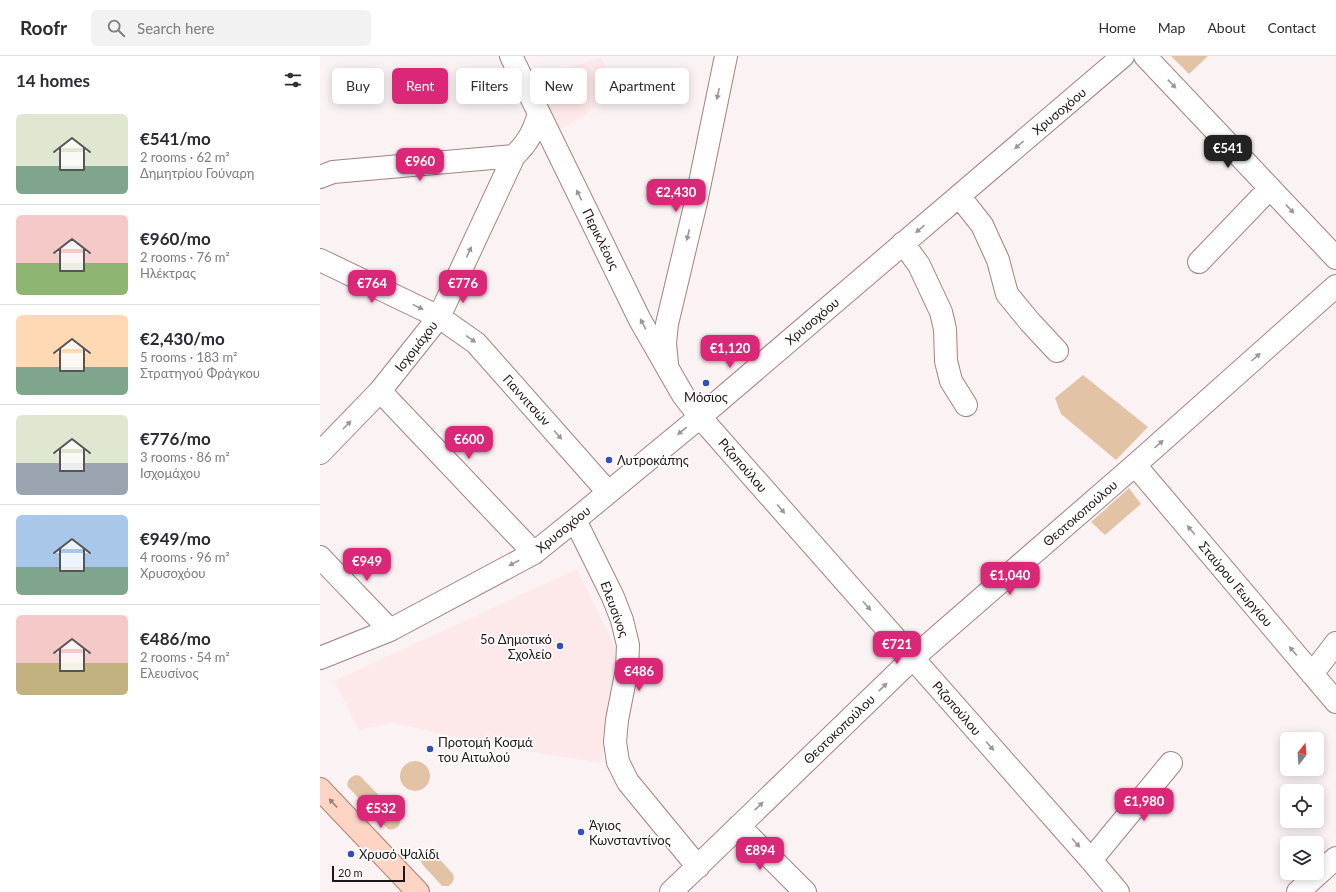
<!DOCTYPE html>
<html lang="en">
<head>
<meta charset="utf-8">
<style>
	body { margin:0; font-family:Lato,sans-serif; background:#f2f2f3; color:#2b2b33; height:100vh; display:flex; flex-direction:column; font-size:15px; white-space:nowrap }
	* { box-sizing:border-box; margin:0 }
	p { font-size:13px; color:#7c7c81 }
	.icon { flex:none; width:22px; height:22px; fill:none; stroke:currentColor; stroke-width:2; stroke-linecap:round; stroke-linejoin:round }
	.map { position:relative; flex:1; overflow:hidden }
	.drawer { display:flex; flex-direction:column; background:#fff; width:320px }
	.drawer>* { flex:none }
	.top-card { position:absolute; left:12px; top:12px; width:380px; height:36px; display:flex; gap:8px }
	.needle { width:26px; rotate:17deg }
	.buttons { position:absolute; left:960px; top:676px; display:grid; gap:8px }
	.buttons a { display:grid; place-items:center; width:44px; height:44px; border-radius:6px; background:#fff; box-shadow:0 2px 10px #0003; font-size:20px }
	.scale { position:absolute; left:12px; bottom:10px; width:73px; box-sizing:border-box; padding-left:4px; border:2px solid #221515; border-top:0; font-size:11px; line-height:14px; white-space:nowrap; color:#221515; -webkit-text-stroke:3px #fff; paint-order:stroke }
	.price { position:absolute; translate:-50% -34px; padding:0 9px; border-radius:8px; background:#db2777; color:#fff; font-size:13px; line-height:26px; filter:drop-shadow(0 1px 2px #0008) }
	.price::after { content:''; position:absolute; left:50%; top:24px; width:12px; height:9px; margin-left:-6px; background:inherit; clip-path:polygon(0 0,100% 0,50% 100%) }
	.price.active { background:#222; color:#fff }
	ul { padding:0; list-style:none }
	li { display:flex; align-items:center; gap:12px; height:100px; padding:0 16px }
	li+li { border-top:1px solid #e1e1e2 }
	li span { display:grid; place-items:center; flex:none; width:112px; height:80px; border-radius:6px; color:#555 }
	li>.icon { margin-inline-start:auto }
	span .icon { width:48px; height:48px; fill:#fffc; stroke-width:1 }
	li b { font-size:17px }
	h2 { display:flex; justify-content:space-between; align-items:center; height:48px; padding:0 16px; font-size:17px }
	.pill { padding:0 14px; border-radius:6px; background:#fff; box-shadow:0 2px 10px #0003; font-size:14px; line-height:36px }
	.pill.active { background:#db2777; color:#fff }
	header { display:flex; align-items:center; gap:24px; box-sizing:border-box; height:56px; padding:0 20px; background:#fff; border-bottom:1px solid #e1e1e2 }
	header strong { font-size:19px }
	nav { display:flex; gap:22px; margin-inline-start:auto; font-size:14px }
	.search { width:280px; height:36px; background:#f2f2f3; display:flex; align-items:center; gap:10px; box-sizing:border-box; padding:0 14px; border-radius:6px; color:#7c7c81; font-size:15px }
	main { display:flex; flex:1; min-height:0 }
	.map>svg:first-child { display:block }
	.built { fill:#fde9e9 }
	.green { fill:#e3c3a5 }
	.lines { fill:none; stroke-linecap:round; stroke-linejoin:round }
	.minor-casing { stroke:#a38180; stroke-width:24 }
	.major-casing { stroke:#b17f6d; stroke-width:24 }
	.minor { stroke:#fff; stroke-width:22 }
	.major { stroke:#fed4c4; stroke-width:22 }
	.oneway { fill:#9c9696 }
	.oneway2 { fill:#9b7e75 }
	.poi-dot { fill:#314dbe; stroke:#fff; stroke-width:1.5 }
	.labels { text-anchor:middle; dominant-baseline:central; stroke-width:3.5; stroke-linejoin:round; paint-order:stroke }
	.street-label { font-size:13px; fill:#221515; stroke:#fff }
	.poi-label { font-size:13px; fill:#221515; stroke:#fff; text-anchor:start }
</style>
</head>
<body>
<header>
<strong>Roofr</strong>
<div class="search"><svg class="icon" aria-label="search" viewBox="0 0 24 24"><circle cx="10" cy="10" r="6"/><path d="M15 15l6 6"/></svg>Search here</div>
<nav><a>Home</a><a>Map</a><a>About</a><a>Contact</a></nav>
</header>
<main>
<section class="drawer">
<h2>14 homes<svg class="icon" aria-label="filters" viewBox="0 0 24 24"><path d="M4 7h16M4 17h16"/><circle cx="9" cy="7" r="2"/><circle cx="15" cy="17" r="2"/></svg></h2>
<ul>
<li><span style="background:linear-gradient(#dfe7d0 65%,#7fa58c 0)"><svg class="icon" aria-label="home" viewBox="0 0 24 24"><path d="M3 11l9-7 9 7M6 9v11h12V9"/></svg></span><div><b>€541/mo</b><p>2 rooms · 62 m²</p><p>Δημητρίου Γούναρη</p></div></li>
<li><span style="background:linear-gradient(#f6c9c9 60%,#8fb573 0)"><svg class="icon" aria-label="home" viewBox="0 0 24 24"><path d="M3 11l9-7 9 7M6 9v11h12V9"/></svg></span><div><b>€960/mo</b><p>2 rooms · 76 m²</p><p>Ηλέκτρας</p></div></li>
<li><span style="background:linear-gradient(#ffd9b3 65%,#7fa58c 0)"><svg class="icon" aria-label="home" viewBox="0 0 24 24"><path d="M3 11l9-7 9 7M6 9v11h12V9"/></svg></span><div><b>€2,430/mo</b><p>5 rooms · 183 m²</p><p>Στρατηγού Φράγκου</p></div></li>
<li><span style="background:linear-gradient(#dfe7d0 60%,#9aa5b1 0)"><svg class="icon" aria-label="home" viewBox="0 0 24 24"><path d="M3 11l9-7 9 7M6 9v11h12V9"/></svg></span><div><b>€776/mo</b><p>3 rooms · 86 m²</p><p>Ισχομάχου</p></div></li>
<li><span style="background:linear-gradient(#a9c7e8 65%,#7fa58c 0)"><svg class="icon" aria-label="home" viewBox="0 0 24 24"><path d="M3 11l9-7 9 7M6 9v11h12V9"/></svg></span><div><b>€949/mo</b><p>4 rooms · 96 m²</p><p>Χρυσοχόου</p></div></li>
<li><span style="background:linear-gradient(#f6c9c9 60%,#c2b280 0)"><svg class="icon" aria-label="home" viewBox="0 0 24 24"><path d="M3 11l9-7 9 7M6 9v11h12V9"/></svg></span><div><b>€486/mo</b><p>2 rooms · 54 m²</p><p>Ελευσίνος</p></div></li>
</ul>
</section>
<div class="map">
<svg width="1016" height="836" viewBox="0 0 1016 836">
	<rect width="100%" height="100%" fill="#fbf3f3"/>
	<path class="built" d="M281,1L295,32L266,59L238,74L214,24Z
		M257,513L299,599L281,707L205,695L72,667L39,674L14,625Z"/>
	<path class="green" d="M851,0H888L869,18Z
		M763,319L828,371L796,404L741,358L735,342Z
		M809,432L821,448L785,479L771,466Z
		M80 720a15 15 0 1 1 30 0a15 15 0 1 1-30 0Z
		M36,719L40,720L80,761C82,769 76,775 68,773L28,731C26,725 30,721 36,719Z
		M110,796L114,797L133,818C135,823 133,826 129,830H122L102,808C100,802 104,798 110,796Z"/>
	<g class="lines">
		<defs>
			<path id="minor" d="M191,0L320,264L363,339L380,361L771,804L798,836
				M825,0L1016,202
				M0,121L13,116L194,100
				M639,140L662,169L678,204L687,238L710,266L737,295
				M583,187L599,209L621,256L625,273L626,305L631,325L646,349
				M0,204L119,261L156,287L288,436
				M879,206L950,132
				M347,308L345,287L347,268L376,146L406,0
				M60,335L214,497
				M0,397L60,335L119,261L194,100C208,87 213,76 219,58
				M815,409L1016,646
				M255,464L293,541L302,564L308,589L307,613L297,664L295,686L298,706L308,726L378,811
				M0,501L70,574
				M0,602L70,574L214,497L255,464L380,361L803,0
				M992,618L1016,587
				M419,770L485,836
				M771,804L851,707
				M351,836L593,602L815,409L1016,230
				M978,836L1016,802"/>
			<path id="major" d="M0,733L98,836"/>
		</defs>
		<use href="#minor" class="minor-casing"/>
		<use href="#major" class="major-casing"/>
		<use href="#minor" class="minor"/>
		<use href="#major" class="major"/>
	</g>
	<defs><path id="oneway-solid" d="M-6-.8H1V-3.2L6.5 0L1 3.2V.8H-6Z"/></defs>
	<g class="oneway">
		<use href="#oneway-solid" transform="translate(852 28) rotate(47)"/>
		<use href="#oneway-solid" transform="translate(398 38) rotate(102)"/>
		<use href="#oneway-solid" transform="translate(699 89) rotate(140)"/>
		<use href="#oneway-solid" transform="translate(259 139) rotate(-116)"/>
		<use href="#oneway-solid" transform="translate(970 153) rotate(47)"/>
		<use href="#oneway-solid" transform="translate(600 173) rotate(140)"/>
		<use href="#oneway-solid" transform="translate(368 179) rotate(103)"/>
		<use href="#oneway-solid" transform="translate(149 196) rotate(-65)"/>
		<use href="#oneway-solid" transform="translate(98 251) rotate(26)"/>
		<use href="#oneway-solid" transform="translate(323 268) rotate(-118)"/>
		<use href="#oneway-solid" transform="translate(151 283) rotate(35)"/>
		<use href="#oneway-solid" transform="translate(936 301) rotate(-42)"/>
		<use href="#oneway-solid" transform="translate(27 369) rotate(-46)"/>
		<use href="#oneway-solid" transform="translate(362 375) rotate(141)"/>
		<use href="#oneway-solid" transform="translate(238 379) rotate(48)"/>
		<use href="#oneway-solid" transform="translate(839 388) rotate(-42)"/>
		<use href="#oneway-solid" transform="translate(461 453) rotate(49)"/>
		<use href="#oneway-solid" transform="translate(871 474) rotate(-130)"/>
		<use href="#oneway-solid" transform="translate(194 507) rotate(152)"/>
		<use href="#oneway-solid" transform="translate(547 550) rotate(49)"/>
		<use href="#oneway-solid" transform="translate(973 595) rotate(-130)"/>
		<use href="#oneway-solid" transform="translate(563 631) rotate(-44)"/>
		<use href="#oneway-solid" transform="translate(670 690) rotate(49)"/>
		<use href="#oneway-solid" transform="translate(439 750) rotate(-44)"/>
		<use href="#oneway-solid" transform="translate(756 787) rotate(48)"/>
	</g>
	<use class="oneway2" href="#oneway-solid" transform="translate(13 747) rotate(-133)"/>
	<g class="poi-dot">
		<circle cx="386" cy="327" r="4"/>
		<circle cx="289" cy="404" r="4"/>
		<circle cx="240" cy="590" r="4"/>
		<circle cx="110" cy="693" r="4"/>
		<circle cx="261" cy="776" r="4"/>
		<circle cx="31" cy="798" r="4"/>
	</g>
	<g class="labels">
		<g class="street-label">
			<text transform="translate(739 55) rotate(-40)">Χρυσοχόου</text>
			<text transform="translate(281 183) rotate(64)">Περικλέους</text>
			<text transform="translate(492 265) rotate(-40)">Χρυσοχόου</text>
			<text transform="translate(96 290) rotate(-52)">Ισχομάχου</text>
			<text transform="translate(207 344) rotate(48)">Γιαννιτσών</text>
			<text transform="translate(423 409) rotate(49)">Ριζοπούλου</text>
			<text transform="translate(760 457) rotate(-41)">Θεοτοκοπούλου</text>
			<text transform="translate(243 473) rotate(-39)">Χρυσοχόου</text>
			<text transform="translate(916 528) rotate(50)">Σταύρου Γεωργίου</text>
			<text transform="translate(295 553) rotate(70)">Ελευσίνος</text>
			<text transform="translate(637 652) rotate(49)">Ριζοπούλου</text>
			<text transform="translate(519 673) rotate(-44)">Θεοτοκοπούλου</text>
		</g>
		<g class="poi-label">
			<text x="386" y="341" text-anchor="middle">Μόσιος</text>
			<text x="297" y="404">Λυτροκάπης</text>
			<text x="232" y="583" text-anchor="end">5ο Δημοτικό<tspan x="232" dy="15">Σχολείο</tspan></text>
			<text x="118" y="686">Προτομή Κοσμά<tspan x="118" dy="15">του Αιτωλού</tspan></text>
			<text x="269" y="769">Άγιος<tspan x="269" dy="15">Κωνσταντίνος</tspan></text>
			<text x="39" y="798">Χρυσό Ψαλίδι</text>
		</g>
	</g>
</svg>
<div class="buttons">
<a><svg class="needle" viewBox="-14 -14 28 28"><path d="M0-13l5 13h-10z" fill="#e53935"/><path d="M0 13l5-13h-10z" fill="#7c7c81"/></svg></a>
<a><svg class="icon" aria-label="locate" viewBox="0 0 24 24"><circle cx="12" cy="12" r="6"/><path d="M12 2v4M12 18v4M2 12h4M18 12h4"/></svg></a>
<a><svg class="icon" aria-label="layers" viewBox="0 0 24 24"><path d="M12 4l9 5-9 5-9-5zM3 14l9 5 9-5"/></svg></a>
</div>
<div class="scale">20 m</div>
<b class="price active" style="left:908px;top:113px">€541</b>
<b class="price" style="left:100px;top:126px">€960</b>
<b class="price" style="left:356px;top:157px">€2,430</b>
<b class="price" style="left:52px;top:248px">€764</b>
<b class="price" style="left:143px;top:248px">€776</b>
<b class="price" style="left:410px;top:313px">€1,120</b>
<b class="price" style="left:149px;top:404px">€600</b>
<b class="price" style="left:47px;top:526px">€949</b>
<b class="price" style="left:690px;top:540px">€1,040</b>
<b class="price" style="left:577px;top:609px">€721</b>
<b class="price" style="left:319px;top:636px">€486</b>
<b class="price" style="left:824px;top:766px">€1,980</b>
<b class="price" style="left:61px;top:773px">€532</b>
<b class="price" style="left:440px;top:815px">€894</b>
<div class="top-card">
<a class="pill">Buy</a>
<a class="pill active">Rent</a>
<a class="pill">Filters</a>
<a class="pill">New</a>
<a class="pill">Apartment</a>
</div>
</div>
</main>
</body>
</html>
